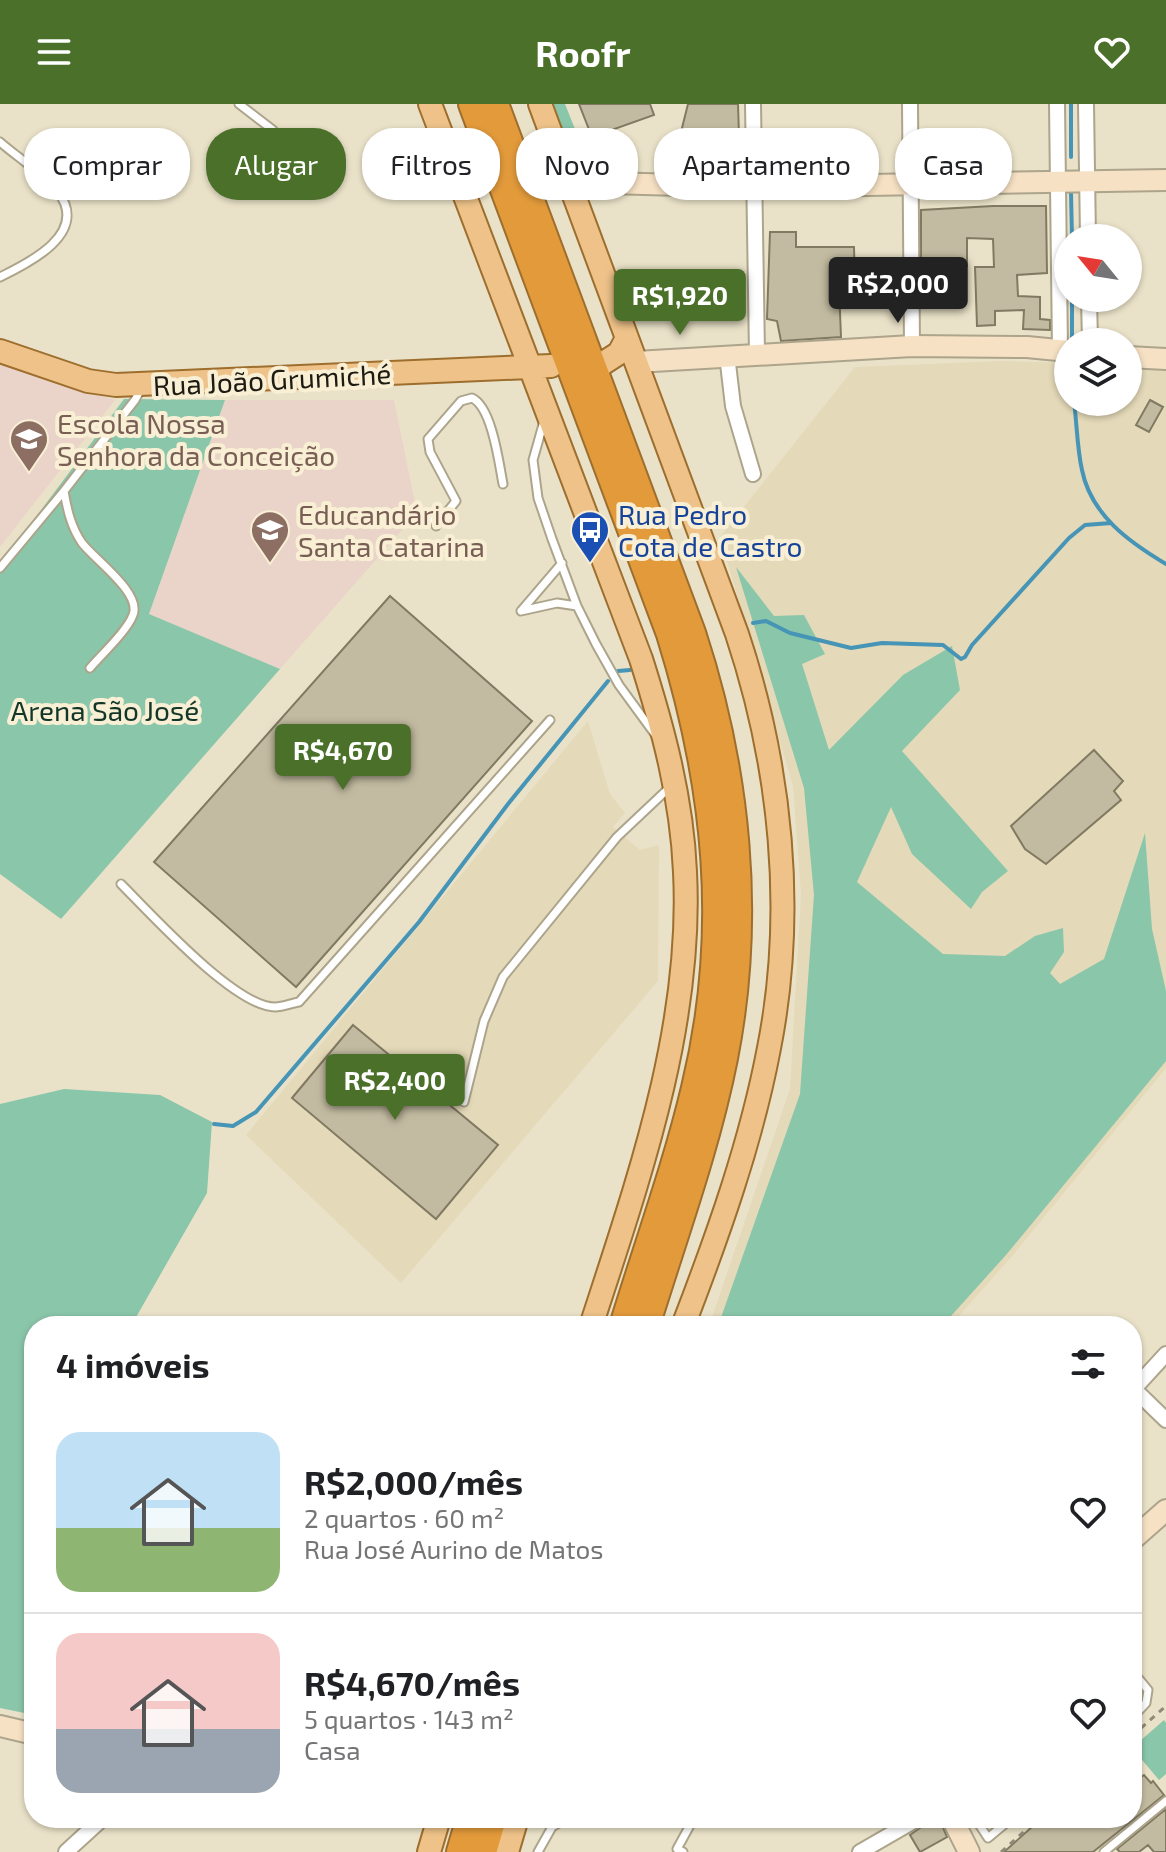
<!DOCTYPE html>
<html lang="pt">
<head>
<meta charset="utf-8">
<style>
	body { margin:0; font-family:"Exo 2",sans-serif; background:#f6f6f6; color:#202124; height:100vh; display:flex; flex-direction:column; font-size:30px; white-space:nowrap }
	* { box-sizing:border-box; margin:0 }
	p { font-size:26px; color:#757577 }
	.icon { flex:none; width:44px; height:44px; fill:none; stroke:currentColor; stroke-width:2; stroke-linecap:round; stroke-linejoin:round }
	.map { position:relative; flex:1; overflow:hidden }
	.sheet { position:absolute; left:24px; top:1212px; width:1118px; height:512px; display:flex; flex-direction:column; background:#fff; border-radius:32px; box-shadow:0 2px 6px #0004 }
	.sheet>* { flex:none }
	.top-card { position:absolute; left:24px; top:24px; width:1118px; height:72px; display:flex; gap:16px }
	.needle { width:52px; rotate:300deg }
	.tools { position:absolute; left:1054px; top:120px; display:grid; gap:16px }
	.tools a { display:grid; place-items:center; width:88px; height:88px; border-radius:50%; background:#fff; box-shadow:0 2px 6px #0004; font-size:40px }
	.price { position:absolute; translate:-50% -68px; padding:0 18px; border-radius:8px; background:#4b7029; color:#fff; font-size:26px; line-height:52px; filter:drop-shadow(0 2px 4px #0008) }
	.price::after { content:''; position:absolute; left:50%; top:48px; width:24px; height:18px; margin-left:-12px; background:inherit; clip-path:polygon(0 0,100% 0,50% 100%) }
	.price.selected { background:#222; color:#fff }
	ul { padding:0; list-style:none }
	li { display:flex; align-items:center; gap:24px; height:200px; padding:0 32px }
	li+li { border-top:2px solid #e0e0e0 }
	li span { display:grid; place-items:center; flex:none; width:224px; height:160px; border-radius:24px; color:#555 }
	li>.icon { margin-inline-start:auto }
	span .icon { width:96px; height:96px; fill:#fffc; stroke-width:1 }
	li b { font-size:34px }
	h2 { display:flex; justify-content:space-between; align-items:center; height:96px; padding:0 32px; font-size:34px }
	.tag { padding:0 28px; border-radius:32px; background:#fff; box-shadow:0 2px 6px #0004; font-size:28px; line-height:72px }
	.tag.selected { background:#4b7029; color:#fff }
	header { display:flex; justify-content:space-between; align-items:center; height:104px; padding:0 32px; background:#4b7029; color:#fff; font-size:36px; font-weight:700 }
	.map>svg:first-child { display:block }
	.built { fill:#e4d9b8 }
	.education { fill:#ead3c8 }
	.green { fill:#8ac6aa }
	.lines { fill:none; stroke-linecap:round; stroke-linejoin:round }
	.stream { stroke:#4694b6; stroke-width:4 }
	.building { fill:#c3bba1; stroke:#817a62; stroke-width:2 }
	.lane-casing { stroke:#aca48b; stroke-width:11 }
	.street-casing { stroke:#aca48b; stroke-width:18 }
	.secondary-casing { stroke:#aca48b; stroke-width:24 }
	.primary-casing { stroke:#9d6e2d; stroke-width:26 }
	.highway-casing { stroke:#9d6e2d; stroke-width:30 }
	.path { stroke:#908b78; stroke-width:3; stroke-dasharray:6 6; stroke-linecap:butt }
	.lane { stroke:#fff; stroke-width:7 }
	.street { stroke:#fff; stroke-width:14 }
	.secondary { stroke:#f6e1c4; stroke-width:20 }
	.primary { stroke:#eec289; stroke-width:22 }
	.highway { stroke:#e29a3b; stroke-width:26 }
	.labels { text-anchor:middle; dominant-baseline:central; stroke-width:8; stroke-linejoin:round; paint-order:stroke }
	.street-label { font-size:28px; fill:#1e1b12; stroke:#f8efd5 }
	.education-label { font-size:28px; fill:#785e54; stroke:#f8efd5; text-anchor:start }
	.transit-label { font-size:28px; fill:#164399; stroke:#f8efd5; text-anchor:start }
	.park-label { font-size:28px; fill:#123628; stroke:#f8efd5 }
</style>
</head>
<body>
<header><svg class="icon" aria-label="menu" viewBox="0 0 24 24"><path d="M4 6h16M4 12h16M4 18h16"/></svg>Roofr<svg class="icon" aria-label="heart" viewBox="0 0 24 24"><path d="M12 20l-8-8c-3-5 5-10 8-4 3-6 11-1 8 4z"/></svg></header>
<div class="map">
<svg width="1166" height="1748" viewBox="0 0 1166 1748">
	<rect width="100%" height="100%" fill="#eae2c8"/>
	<path class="built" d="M1001,257L1068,259V298H1128V264L1166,267V964L1013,1151L950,1222H709L790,985L801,790L793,682L720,433L855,263Z
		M588,617L610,690L625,709L613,723L640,746L659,741L658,877L401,1179L246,1031Z"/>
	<path class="education" d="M0,259L115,296L0,443Z
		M225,296H394L417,409L280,565L149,510Z"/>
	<path class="green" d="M553,0H565L593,70H584L578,65Z
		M124,295L225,296L149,510L280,565L61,815L0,770V461Z
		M736,463L774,512L804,511L825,550L802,560L829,646L903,571L952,542L960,586L902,647L1008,767L982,788L971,805L912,750L891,703L857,778L943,850L1005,852L1035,832L1063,824L1064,848L1050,869L1060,880L1104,855L1145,729L1152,825L1166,887V957L1006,1151L942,1222H718L800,990L814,791L804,684Z
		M64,985L160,991L212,1018L207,1089L131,1222H34V1611L0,1604V1000Z
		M1164,1616L1166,1619V1670L1159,1676L1132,1644Z"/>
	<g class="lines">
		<path class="stream" d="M1071,0V53
			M1071,89L1072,134
			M1072,194V237
			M1074,298C1077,320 1077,344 1082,366C1091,411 1129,438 1166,460
			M753,519L766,517L790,529L851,544L882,539L943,541L961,555L965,553L972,541L1069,434L1085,421L1111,419
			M618,567L630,566
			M214,1020L233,1022L256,1008L419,818L508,700L608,577"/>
	</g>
	<path class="building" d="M579,0H650L654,11L592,33Z
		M688,0H738L740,63L736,70L671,68Z
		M993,102H1046L1047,169L1017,171L1018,192L1040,193V215L1050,216V226L1023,225L1024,206L995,207V221L977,222L975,163H994L993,135L967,134V162H921V106Z
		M770,128H796V143H854L855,185H839L841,233L781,237L777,217L767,215Z
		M1150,296L1163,303L1149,328L1136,321Z
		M390,492L532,617L296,883L154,758Z
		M1094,646L1123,677L1114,687L1121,696L1046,760L1025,745L1011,722Z
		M353,921L498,1041L436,1115L292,994Z
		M1132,1663L1141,1673L1144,1671L1151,1679L1153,1677L1164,1691L1093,1748H1004L1042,1714H1132Z
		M1166,1705V1748H1154L1148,1741L1139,1748H1120L1117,1745Z
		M934,1714H939L947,1733L920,1748L910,1731Z"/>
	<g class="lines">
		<defs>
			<path id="lane" d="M239,0L273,26
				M0,38C17,53 44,70 58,88C90,129 29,159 0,173
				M544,317L533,356L538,394L552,435L577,502L596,540L619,581L657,633
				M433,412L436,422L456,397L430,348L428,335L461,297L472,294C492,303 499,359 503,380
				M0,464L64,387
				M521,507L562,459
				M521,507L557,499L577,502
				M90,564C102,550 127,527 133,511C142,489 95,456 82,439C71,423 67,405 64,387L135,296L142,283
				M121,780C150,809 235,903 275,903C283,903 292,899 299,898L550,616
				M464,998L484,917L503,873L617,733L670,683
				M1132,1574L1139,1575L1148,1586L1146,1599L1132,1614
				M975,1714L988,1734L1012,1714
				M538,1748L552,1723L567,1714
				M683,1748L677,1745L694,1714
				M1104,1748L1166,1697"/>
			<path id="street" d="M753,0L757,250
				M910,0L912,242
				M1057,0L1060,246
				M1086,0L1088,134
				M1089,194L1090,238
				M727,251L733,302L753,370
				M1134,1285L1166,1316
				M1132,1287L1166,1250
				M66,1748L103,1714
				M860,1748L919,1714"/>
			<path id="secondary" d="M570,78L754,83L1166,76
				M1128,253L1166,255
				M636,258L912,242L1027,243L1068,247
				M1132,1436L1166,1406
				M0,1622L34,1630
				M952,1714L969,1748"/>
			<path id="primary" d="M430,0L641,555C663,624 682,695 685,768C693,923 638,1077 591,1222
				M540,0L737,530C781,662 796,807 769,944C751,1039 718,1131 683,1222
				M0,247L88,277L116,281L551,262
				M602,260L619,249L627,234
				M429,1748L439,1714
				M507,1748L517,1714"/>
			<path id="highway" d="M472,0L670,530C717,681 733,828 695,984C676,1064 647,1143 623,1222
				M495,0L692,529C737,666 752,812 724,954C706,1045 673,1134 646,1222
				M460,1748L470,1714
				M483,1748L493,1714"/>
		</defs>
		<use href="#lane" class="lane-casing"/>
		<use href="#street" class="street-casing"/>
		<use href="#secondary" class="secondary-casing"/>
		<use href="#primary" class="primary-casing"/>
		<use href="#highway" class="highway-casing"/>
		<path class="path" d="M1132,1632L1166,1602
			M1001,1748L1039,1714"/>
		<use href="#lane" class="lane"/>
		<use href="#street" class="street"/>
		<use href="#secondary" class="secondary"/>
		<use href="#primary" class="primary"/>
		<use href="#highway" class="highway"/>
	</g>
	<defs>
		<symbol id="school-pin" viewBox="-11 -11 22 30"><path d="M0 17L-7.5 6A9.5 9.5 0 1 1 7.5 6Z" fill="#8d6e63" stroke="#f8efd5"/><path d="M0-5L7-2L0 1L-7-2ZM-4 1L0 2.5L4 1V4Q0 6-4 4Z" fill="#fff"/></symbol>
		<symbol id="bus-pin" viewBox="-11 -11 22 30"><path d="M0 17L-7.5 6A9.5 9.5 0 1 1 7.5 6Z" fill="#1a4fb4" stroke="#f8efd5"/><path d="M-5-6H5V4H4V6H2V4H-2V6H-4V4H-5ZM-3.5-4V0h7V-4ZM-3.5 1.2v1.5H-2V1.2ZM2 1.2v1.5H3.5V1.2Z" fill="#fff"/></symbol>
	</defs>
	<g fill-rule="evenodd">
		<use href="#school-pin" x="7" y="313" width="44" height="60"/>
		<use href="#school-pin" x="248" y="404" width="44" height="60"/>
		<use href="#bus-pin" x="568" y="404" width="44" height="60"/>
	</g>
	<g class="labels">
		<g class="street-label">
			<text transform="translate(272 275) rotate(-3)">Rua João Grumiché</text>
		</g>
		<g class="education-label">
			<text x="57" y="319">Escola Nossa<tspan x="57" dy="32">Senhora da Conceição</tspan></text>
			<text x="298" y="410">Educandário<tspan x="298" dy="32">Santa Catarina</tspan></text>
		</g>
		<g class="transit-label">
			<text x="618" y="410">Rua Pedro<tspan x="618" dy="32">Cota de Castro</tspan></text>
		</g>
		<g class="park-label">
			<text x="105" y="606">Arena São José</text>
		</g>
	</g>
</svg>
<div class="tools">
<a><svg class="needle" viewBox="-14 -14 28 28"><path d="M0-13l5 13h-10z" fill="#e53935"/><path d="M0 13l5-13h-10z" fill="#757577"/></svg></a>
<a><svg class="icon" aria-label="layers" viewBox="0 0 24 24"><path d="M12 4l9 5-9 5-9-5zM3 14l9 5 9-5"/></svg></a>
</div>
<b class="price selected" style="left:898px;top:221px">R$2,000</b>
<b class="price" style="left:680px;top:233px">R$1,920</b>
<b class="price" style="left:343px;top:688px">R$4,670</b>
<b class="price" style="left:395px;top:1018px">R$2,400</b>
<div class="top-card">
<a class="tag">Comprar</a>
<a class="tag selected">Alugar</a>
<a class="tag">Filtros</a>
<a class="tag">Novo</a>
<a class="tag">Apartamento</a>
<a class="tag">Casa</a>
</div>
<section class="sheet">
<h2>4 imóveis<svg class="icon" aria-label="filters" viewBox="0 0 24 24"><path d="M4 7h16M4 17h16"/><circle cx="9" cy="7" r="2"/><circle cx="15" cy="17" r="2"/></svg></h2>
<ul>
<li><span style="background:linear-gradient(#bfe0f5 60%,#8fb573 0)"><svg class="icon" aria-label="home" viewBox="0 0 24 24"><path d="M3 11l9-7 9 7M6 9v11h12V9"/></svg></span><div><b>R$2,000/mês</b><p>2 quartos · 60 m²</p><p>Rua José Aurino de Matos</p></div><svg class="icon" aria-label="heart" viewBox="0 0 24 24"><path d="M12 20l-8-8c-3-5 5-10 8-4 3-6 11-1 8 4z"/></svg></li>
<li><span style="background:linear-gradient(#f6c9c9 60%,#9aa5b1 0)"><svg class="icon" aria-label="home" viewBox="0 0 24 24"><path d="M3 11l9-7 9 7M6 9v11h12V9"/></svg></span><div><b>R$4,670/mês</b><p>5 quartos · 143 m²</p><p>Casa</p></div><svg class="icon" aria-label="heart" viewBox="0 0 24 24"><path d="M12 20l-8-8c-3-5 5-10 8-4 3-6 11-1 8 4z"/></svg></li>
</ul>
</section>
</div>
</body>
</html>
